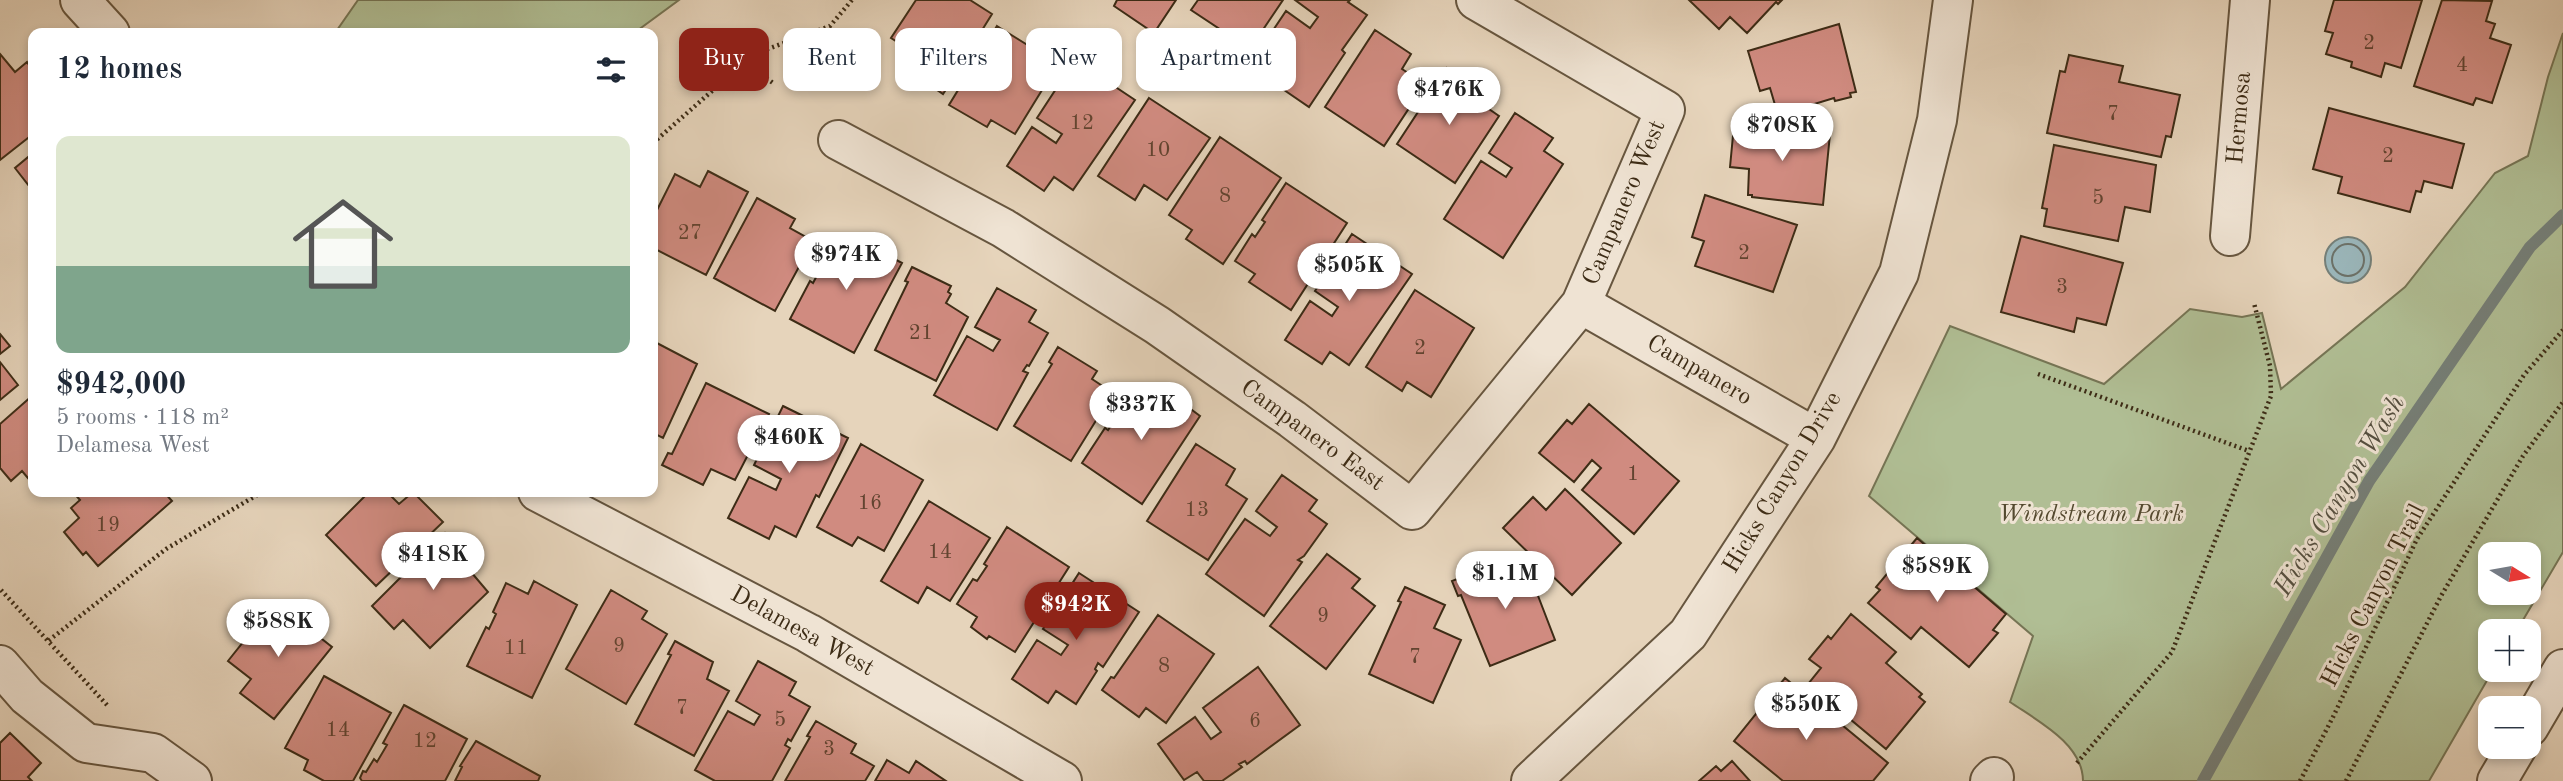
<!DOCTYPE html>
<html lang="en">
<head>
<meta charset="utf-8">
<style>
	body { margin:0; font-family:"Old Standard TT",serif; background:#f2f2f3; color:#1f2937; height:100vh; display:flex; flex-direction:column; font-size:26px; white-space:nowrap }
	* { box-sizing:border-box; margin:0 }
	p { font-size:23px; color:#747a83 }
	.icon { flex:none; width:38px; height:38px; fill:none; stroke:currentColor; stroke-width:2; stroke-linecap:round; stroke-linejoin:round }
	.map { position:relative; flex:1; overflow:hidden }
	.drawer { position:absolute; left:28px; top:28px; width:630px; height:469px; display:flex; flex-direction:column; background:#fff; border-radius:14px; box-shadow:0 4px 10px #0003 }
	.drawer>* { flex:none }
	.guide { position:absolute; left:679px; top:28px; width:665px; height:63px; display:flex; gap:14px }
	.needle { width:46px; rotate:101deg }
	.tools { position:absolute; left:2478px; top:542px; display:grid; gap:14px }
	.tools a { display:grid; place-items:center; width:63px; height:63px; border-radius:14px; background:#fff; box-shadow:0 4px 10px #0003; font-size:35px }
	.price { position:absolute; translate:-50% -60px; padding:0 16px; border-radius:24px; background:#fff; color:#222; font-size:23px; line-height:46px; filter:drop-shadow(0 2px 4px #0008) }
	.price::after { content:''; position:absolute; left:50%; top:42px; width:21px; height:16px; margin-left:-10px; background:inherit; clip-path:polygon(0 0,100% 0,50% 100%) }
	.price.on { background:#8f2418; color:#fff }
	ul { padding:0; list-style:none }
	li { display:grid; align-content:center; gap:14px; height:371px; padding:0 28px }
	li span { display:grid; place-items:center; height:217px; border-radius:14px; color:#555 }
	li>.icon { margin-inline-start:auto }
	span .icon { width:126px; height:126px; fill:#fffc; stroke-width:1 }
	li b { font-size:30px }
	h2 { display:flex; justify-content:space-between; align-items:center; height:84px; padding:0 28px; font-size:30px }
	.chip { padding:0 24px; border-radius:14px; background:#fff; box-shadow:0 4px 10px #0003; font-size:24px; line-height:63px }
	.chip.on { background:#8f2418; color:#fff }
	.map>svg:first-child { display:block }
	.green { fill:#b0be94; stroke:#767555; stroke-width:2; fill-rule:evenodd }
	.water { fill:#9ab6ba; stroke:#757f78; stroke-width:2 }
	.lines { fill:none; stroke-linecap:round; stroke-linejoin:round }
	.shore { stroke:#6c7168; stroke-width:2 }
	.stream { stroke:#757f78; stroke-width:12 }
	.building { fill:#d08b80; stroke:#3d2c16; stroke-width:2 }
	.minor-casing { stroke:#67563f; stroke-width:42 }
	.path { stroke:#3d2c16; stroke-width:4.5; stroke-dasharray:2 3.5; stroke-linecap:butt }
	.minor { stroke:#efe3d3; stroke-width:38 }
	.labels { text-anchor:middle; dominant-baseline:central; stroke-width:6; stroke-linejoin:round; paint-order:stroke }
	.number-label { font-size:21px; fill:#624430 }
	.street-label { font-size:24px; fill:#3d2c16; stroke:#efe3d3 }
	.park-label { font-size:24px; font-style:italic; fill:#54492f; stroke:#efe3d3 }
	.water-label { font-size:26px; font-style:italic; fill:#544e3f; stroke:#efe3d3 }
</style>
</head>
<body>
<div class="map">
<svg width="2563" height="781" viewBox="0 0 2563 781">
	<rect width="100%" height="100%" fill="#e6d4bb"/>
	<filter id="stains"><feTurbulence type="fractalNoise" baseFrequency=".00286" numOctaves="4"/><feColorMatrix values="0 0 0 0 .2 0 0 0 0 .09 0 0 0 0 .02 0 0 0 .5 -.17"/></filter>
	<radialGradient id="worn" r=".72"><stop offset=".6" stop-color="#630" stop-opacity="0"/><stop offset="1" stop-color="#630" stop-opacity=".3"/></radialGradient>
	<path class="green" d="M358,0H679L634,33H335Z
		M2563,33V552L2516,632H2490V670H2493L2429,781H2083C2083,744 2038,721 2010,702L2033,636L1869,496L1950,326L2104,384L2190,309L2242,317L2262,313L2281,389L2405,287L2495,173L2528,156L2548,77ZM2490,555H2529V593H2490Z"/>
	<path class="water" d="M2325 260a23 23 0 1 1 46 0a23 23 0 1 1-46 0Z"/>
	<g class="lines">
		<path class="shore" d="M2332 260a16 16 0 1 1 32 0a16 16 0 1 1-32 0Z"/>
		<path class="stream" d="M2203,781L2369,481L2530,247L2563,215"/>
	</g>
	<path class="building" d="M916,0H970L992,14L979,35L980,37L943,94L907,69L916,54L891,38Z
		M1117,0H1176L1154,33L1114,6Z
		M1198,0H1283L1250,49L1191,10Z
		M1295,0H1350L1348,2L1367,15L1342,50L1345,53L1309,107L1249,66L1286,11L1310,28L1318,17Z
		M1689,0H1782L1778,4L1776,2L1747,33L1730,17L1719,29Z
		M2334,0H2422L2401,68L2385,63L2381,77L2351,67L2352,62L2326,54L2333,33L2325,31Z
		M2442,0L2492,1L2486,21L2495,24L2490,38L2511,45L2492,103L2476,98L2473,105L2414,86Z
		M1839,24L1856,92L1850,93L1851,97L1835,101L1834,98L1778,115L1770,88L1760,91L1748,51Z
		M997,26L1058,64L1015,134L991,120L987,127L949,105Z
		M1375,30L1411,54L1402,69L1425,84L1384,146L1325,107Z
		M0,54L15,72L27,62L33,71V134L0,160Z
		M2069,55L2123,66L2119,82L2180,95L2171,137L2166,136L2161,157L2047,133L2060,71L2065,72Z
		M1075,60L1135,100L1073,190L1054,177L1044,191L1007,166L1032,127L1056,143L1062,134L1037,118Z
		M1447,68L1481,91L1476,100L1499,116L1455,183L1397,144Z
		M1149,98L1210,138L1167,200L1144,185L1135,200L1098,176Z
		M2329,108L2464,144L2452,188L2424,181L2421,192L2416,191L2410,212L2338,193L2342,177L2313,169Z
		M1515,113L1553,138L1544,151L1563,164L1503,258L1444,219L1481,161L1506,177L1512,168L1489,153Z
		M1734,125L1830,134L1823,205L1752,197V195H1748L1749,169L1730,167Z
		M1220,137L1281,178L1223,264L1186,239L1192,230L1169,215Z
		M2054,145L2156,165L2150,212L2125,207L2118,241L2044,226L2047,209L2042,208Z
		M33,153V191L15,168Z
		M708,171L748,192L706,275L653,248V218L675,174L700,187Z
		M1286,183L1347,223L1291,310L1249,282L1255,274L1235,261L1252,234L1255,237L1265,222L1262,220Z
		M1705,195L1797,225L1773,292L1695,266L1704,241L1692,237Z
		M757,198L795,219L790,228L813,241L775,311L714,278Z
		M1352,234L1412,274L1349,365L1330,352L1322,364L1285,340L1310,301L1332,316L1338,307L1315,291Z
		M859,236L873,244L872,247L902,263L854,353L790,319L810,281L813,283L821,268L818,266L832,238L853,250Z
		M2021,236L2123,263L2106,325L2077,318L2074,332L2001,312Z
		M912,267L951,286L948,292L951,294L946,303L968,317L936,381L875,350L908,282L905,281Z
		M997,288L1036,310L1029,322L1048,333L1029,366L1027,365L1023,371L1028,373L997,430L934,395L967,336L993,351L1000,340L975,327Z
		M1415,290L1474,328L1431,397L1407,382L1402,391L1366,367Z
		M0,334L10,346L0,354Z
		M653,341L697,364L663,438L653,433Z
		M1058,347L1097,371L1092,379L1113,393L1071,461L1014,426L1052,364L1049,362Z
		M0,362L18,385L0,400Z
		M706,383L769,414L735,480L711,469L703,485L662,465L668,453L672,454Z
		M1132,386L1152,400L1161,387L1200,416L1142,504L1082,463L1105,428L1108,430L1118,415L1115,413Z
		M33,395V484L22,471L11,481L0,468V424Z
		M1589,404L1679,481L1634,534L1582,490L1601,468L1592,460L1574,482L1539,453L1567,420L1572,424Z
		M783,406L848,438L819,497L816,495L796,537L775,526L769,539L728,518L749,477L776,490L781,479L754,465Z
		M861,444L923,480L884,551L858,537L852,546L817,527Z
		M1196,444L1235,469L1226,485L1247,499L1208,560L1147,521Z
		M1282,475L1317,500L1309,511L1327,524L1304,556L1298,560L1302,562L1264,616L1206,574L1245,519L1270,536L1277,527L1256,511Z
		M1565,489L1621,543L1572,595L1503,528L1533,497L1546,510Z
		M73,492H164L172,501L98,566L86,552L83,555L64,532L79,518L71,508L80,500Z
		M369,492H387L399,504L413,492L443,522L376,586L326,535Z
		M929,501L990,538L950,601L927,587L918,603L881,581Z
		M1007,527L1069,567L1015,652L989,636L987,639L971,627L977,617L957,604L973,579L977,581L987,566L984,564Z
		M445,533L477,566L471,572L488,592L430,648L403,620L394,629L372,606Z
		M1917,538L2006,614L1993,630L1998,633L1969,667L1921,627L1911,639L1868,603L1880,590L1876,587Z
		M1327,554L1360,579L1352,588L1375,606L1326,669L1270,626Z
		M1525,562L1555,640L1490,666L1461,595L1458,596L1452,581L1495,564L1498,572Z
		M1079,573L1139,612L1103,667L1098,663L1095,669L1097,671L1076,704L1056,691L1048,703L1012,679L1037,640L1061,655L1068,645L1043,629Z
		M534,581L577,605L532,698L467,666L486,627L489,629L496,614L493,612L506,583L528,594Z
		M1405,587L1445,605L1434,628L1461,640L1433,703L1369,674L1401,602L1398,601Z
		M611,590L647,611L642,619L667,634L626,704L566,669Z
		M275,602L332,647L274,719L240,693L251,679L228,661Z
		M1851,614L1896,652L1886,663L1922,694L1919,697L1925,702L1886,749L1808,684L1821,668L1809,659L1828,636L1831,639Z
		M1158,615L1214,654L1166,723L1146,708L1139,717L1102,690L1111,677L1114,678Z
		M675,641L713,662L707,679L729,691L694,756L635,724L671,655L668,654Z
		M758,661L796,682L789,695L810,707L791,741L788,739L785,745L790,748L772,781H715L695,770L728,711L754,725L760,715L736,701Z
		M1258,667L1300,725L1247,764L1245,761L1239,764L1242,767L1222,781H1204L1197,772L1184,780L1158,744L1195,717L1211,739L1221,732L1203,708Z
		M324,676L391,713L353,781H324L304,770L308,760L285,748Z
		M1785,678L1888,763L1873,781H1783L1734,741Z
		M404,705L467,739L445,781H362L360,778L363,771L366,772L374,759L377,762L387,745L383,743Z
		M816,721L856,744L851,753L874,766L865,781H785L810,737L807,736Z
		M10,733L41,763L28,777L32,781H0V743Z
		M476,741L540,776L538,781H455L462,767L460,766Z
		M887,760L909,773L916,761L946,781H875Z
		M1732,761L1750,781H1699L1716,766L1721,771Z"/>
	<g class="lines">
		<defs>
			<path id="minor" d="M80,0L110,33
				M838,140L1003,228L1157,325L1292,419L1412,510L1581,304L1665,110L1476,0
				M2230,236L2250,0
				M1581,304L1816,438
				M538,492L808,633L1062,781
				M0,665L27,696L86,743L153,753L192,781
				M2529,727L2563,669
				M1531,781L1688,634L1816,438L1899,273L1937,120L1953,0
				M1990,781L1994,777
				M2497,781L2517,747"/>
		</defs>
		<use href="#minor" class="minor-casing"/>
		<path class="path" d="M744,62L773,83
			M653,143L754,54L830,26L852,0
			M2038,374L2249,451
			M1,590L48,641
			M107,705L48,641L166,549L262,492
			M2077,763L2172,652L2271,396L2270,366L2254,303
			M2300,781L2334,715L2417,539L2524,375L2563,330
			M2346,781L2441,596L2523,456L2563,402"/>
		<use href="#minor" class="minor"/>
	</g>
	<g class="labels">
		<g class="number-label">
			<text x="2369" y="43">2</text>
			<text x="2462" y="65">4</text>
			<text x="2113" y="114">7</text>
			<text x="1082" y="123">12</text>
			<text x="1158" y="150">10</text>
			<text x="2388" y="156">2</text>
			<text x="1225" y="196">8</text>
			<text x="2098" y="198">5</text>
			<text x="690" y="233">27</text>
			<text x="1744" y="253">2</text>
			<text x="2062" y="287">3</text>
			<text x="921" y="333">21</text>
			<text x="1420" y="348">2</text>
			<text x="1633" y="474">1</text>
			<text x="870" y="503">16</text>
			<text x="1197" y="510">13</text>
			<text x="108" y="525">19</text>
			<text x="940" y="552">14</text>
			<text x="1323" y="616">9</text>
			<text x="619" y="646">9</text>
			<text x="516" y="648">11</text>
			<text x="1415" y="657">7</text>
			<text x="1164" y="666">8</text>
			<text x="682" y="708">7</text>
			<text x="780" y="720">5</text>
			<text x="1255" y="721">6</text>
			<text x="338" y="730">14</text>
			<text x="425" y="741">12</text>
			<text x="829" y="749">3</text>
		</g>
		<g class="street-label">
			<text transform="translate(2240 118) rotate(-85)">Hermosa</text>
			<text transform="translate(1625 203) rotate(-67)">Campanero West</text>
			<text transform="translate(1699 371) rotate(30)">Campanero</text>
			<text transform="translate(1312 436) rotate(36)">Campanero East</text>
			<text transform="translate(1783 483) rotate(-59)">Hicks Canyon Drive</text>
			<text transform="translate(2374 596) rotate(-63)">Hicks Canyon Trail</text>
			<text transform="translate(802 632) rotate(29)">Delamesa West</text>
		</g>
		<g class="park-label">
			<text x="2091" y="515">Windstream Park</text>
		</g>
		<g class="water-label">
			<text transform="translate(2340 496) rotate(-59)">Hicks Canyon Wash</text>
		</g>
	</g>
	<rect width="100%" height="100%" filter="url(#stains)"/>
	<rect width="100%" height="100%" fill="url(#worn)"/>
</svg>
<div class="tools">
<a><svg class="needle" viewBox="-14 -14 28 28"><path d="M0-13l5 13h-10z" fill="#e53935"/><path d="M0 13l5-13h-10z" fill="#747a83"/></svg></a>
<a>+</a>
<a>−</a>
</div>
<b class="price" style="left:1449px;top:127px">$476K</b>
<b class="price" style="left:1782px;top:163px">$708K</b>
<b class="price" style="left:846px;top:292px">$974K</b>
<b class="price" style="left:1349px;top:303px">$505K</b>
<b class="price" style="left:1141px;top:442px">$337K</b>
<b class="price" style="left:789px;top:475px">$460K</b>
<b class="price" style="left:433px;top:592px">$418K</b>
<b class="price" style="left:1937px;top:604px">$589K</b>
<b class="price" style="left:1505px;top:611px">$1.1M</b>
<b class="price on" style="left:1076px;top:642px">$942K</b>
<b class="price" style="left:278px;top:659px">$588K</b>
<b class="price" style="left:1806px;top:742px">$550K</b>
<div class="guide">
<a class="chip on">Buy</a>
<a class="chip">Rent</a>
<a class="chip">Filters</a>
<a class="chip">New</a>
<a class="chip">Apartment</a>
</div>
<section class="drawer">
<h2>12 homes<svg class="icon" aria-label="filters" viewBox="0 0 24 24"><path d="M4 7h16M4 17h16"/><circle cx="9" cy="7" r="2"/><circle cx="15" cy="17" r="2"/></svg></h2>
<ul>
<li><span style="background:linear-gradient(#dfe7d0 60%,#7fa58c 0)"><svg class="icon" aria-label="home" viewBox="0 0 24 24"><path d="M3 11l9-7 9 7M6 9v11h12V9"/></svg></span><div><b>$942,000</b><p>5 rooms · 118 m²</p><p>Delamesa West</p></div></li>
</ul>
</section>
</div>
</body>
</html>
